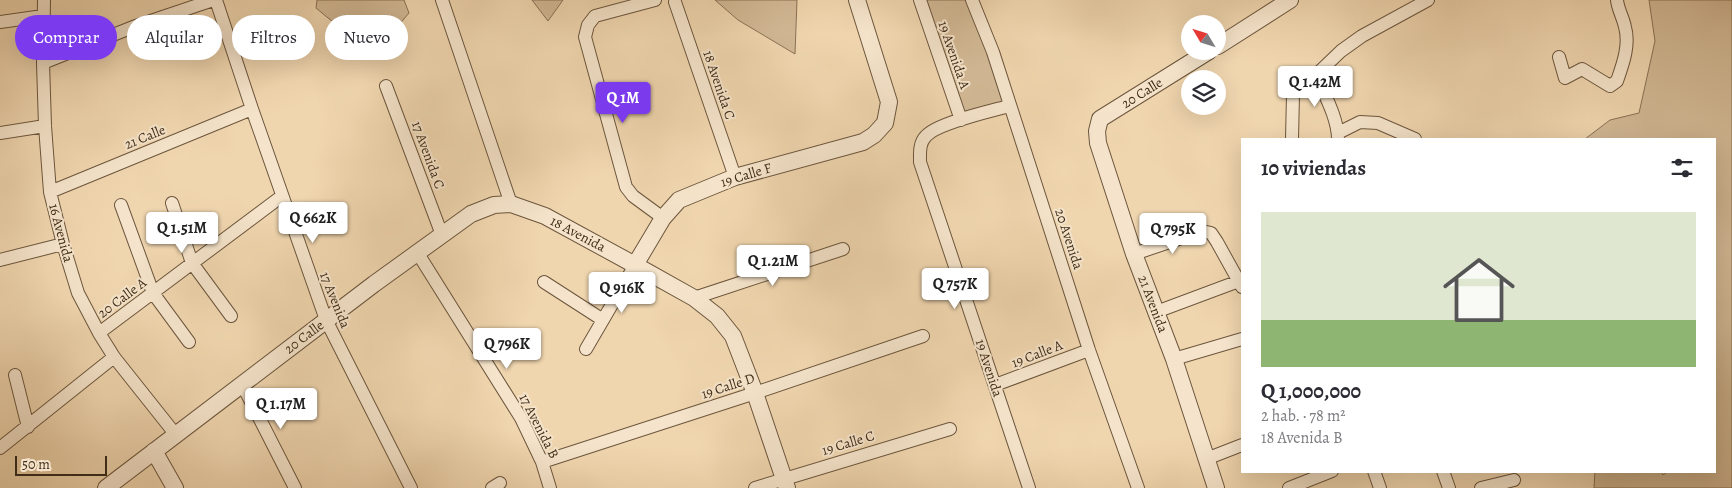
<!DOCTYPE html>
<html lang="es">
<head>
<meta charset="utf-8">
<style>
	body { margin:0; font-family:Alegreya,serif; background:#f2f2f3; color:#2b2b33; height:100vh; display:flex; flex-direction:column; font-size:19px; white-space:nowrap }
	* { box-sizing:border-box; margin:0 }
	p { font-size:16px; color:#7c7c81 }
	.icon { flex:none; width:28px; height:28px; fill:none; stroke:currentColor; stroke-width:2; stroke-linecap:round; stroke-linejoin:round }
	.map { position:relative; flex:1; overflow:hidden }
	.panel { position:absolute; left:1241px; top:138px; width:475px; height:335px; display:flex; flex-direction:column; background:#fff; border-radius:0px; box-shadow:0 5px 20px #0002 }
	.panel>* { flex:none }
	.banner { position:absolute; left:15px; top:15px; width:475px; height:45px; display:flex; gap:10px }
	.needle { width:32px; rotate:308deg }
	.buttons { position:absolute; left:1181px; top:15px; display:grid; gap:10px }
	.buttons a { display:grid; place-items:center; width:45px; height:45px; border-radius:50%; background:#fff; box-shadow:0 5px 20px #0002; font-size:25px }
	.scale { position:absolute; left:15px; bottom:12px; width:92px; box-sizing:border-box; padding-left:5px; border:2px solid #402c17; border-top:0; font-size:14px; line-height:18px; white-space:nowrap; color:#402c17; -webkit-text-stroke:4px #f5e4cb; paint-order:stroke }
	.price { position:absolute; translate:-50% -42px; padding:0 11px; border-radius:5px; background:#fff; color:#222; font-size:16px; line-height:32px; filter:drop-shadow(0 1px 2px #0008) }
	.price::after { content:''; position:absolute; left:50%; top:30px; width:15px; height:11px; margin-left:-8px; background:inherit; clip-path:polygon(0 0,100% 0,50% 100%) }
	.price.active { background:#7c3aed; color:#fff }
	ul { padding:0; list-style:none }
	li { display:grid; align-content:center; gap:10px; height:265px; padding:0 20px }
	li+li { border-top:1px solid #e1e1e2 }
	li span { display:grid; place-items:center; height:155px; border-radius:0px; color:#555 }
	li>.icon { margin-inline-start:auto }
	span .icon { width:90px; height:90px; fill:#fffc; stroke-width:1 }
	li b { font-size:21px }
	h2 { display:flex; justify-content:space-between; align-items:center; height:60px; padding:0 20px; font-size:21px }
	.tag { padding:0 18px; border-radius:22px; background:#fff; box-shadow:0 5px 20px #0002; font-size:18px; line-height:45px }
	.tag.active { background:#7c3aed; color:#fff }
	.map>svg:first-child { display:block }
	.green { fill:#d2b995; stroke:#897256 }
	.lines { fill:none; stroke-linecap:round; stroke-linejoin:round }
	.minor-casing { stroke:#6c563d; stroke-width:14 }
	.tertiary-casing { stroke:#6c563d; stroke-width:18 }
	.minor { stroke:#f5e4cb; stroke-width:12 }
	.tertiary { stroke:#f5e4cb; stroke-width:16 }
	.labels { text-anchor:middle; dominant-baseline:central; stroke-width:4; stroke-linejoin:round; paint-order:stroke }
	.street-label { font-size:14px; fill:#402c17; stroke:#f5e4cb }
</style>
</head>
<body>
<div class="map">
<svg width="1732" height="488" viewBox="0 0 1732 488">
	<rect width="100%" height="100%" fill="#f0d6af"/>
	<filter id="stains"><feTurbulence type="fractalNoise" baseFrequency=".004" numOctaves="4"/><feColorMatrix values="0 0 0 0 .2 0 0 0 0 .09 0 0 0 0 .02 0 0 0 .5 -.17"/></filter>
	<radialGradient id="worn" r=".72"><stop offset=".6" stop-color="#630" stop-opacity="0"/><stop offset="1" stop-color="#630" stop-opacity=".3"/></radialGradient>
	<path class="green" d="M317,0H404L409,13L373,55L316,8Z
		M532,0H563L548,21Z
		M715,0H797L795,54L738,20Z
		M920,0H972L1009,106L961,120Z
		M1649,0H1732V488H1594L1595,471H1661L1663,475L1668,471H1715V139H1585L1610,120L1639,113L1655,41Z"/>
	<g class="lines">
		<defs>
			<path id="minor" d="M44,0L43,63L45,126L50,192L63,244L78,293L99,333L114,357L176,435
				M216,0L252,109L326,320L411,488
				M442,0L511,204
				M655,0L595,16L588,25L585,37L626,187L633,196L663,218
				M920,0L961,120
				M972,0L993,52L1089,350L1138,488
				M675,2L735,177
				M0,22L43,16
				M1559,57L1565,78L1582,69L1610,86L1617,81C1623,64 1630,45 1625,27C1623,17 1618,10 1617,0
				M43,63L133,27L213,0
				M1316,75C1324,94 1338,118 1338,139
				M386,86L442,235
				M1009,106C991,111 937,123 926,136C919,143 920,153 920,162L1029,488
				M0,133L45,126
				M1338,133L1360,122L1378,123L1415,139
				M1292,139L1293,95L1298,83L1316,75L1341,51L1362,36L1428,0
				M50,192L252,109
				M172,203L192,263L231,316
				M121,205L153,293L189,342
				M417,252L521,418L542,462L550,488
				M1134,254L1202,231L1211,233L1217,242L1242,287
				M0,260L63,244
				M544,282L603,320
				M694,298L843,249
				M1156,312L1239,281
				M99,333L282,196
				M586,349L635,265
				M1174,359L1242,339
				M15,375L28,427
				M242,384L295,488
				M995,385L1089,350
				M0,448L114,357
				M1206,459L1242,445
				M542,462L755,393L923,336
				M1374,471L1380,488
				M1443,471L1449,488
				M492,488L500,483
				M755,488L950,429
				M1289,488L1332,471
				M1481,488L1514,480"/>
			<path id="tertiary" d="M1218,46L1290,0
				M1209,51L1100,119L1097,131L1098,143L1134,254L1174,359L1216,488
				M635,265L663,218L679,200L735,177L863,142L874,135L885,123L889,102L857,0
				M154,451L175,488
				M106,488L374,284L471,214L494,205L511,204L545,216L635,265L694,298L717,316L733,336L755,393L787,488"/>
		</defs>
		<use href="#minor" class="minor-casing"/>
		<use href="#tertiary" class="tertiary-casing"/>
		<use href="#minor" class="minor"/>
		<use href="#tertiary" class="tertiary"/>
	</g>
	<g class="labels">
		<g class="street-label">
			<text transform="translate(954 55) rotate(71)">19 Avenida A</text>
			<text transform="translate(719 85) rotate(71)">18 Avenida C</text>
			<text transform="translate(1142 93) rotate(-32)">20 Calle</text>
			<text transform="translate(145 137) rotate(-22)">21 Calle</text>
			<text transform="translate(428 155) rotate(70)">17 Avenida C</text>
			<text transform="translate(746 175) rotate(-17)">19 Calle F</text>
			<text transform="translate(61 233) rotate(75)">16 Avenida</text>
			<text transform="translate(578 234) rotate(28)">18 Avenida</text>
			<text transform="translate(1069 239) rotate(72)">20 Avenida</text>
			<text transform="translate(122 298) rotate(-37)">20 Calle A</text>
			<text transform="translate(335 300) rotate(68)">17 Avenida</text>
			<text transform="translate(1153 304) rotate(69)">21 Avenida</text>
			<text transform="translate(304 337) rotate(-37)">20 Calle</text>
			<text transform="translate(1037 354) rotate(-21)">19 Calle A</text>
			<text transform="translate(989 368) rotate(72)">19 Avenida</text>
			<text transform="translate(728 386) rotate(-18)">19 Calle D</text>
			<text transform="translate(539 426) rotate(63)">17 Avenida B</text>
			<text transform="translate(848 443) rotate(-17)">19 Calle C</text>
		</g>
	</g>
	<rect width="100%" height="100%" filter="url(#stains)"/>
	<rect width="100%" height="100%" fill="url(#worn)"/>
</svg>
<div class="buttons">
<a><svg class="needle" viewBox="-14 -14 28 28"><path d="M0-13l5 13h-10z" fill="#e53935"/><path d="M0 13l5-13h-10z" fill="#7c7c81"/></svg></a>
<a><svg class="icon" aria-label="layers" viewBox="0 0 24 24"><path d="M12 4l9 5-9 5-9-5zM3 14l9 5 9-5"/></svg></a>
</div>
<div class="scale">50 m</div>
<b class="price" style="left:1315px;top:108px">Q 1.42M</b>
<b class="price active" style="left:623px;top:124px">Q 1M</b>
<b class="price" style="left:313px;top:244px">Q 662K</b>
<b class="price" style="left:182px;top:254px">Q 1.51M</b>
<b class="price" style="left:1173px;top:255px">Q 795K</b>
<b class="price" style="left:773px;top:287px">Q 1.21M</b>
<b class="price" style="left:955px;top:310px">Q 757K</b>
<b class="price" style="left:622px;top:314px">Q 916K</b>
<b class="price" style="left:507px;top:370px">Q 796K</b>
<b class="price" style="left:281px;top:430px">Q 1.17M</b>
<div class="banner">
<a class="tag active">Comprar</a>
<a class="tag">Alquilar</a>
<a class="tag">Filtros</a>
<a class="tag">Nuevo</a>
</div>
<section class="panel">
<h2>10 viviendas<svg class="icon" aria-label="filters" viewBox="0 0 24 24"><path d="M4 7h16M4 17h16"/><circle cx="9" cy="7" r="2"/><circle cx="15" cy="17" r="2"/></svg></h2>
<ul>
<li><span style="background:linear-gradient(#dfe7d0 70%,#8fb573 0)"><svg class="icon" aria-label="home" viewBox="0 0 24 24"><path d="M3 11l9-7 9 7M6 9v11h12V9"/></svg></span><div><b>Q 1,000,000</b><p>2 hab. · 78 m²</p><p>18 Avenida B</p></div></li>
</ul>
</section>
</div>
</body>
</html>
